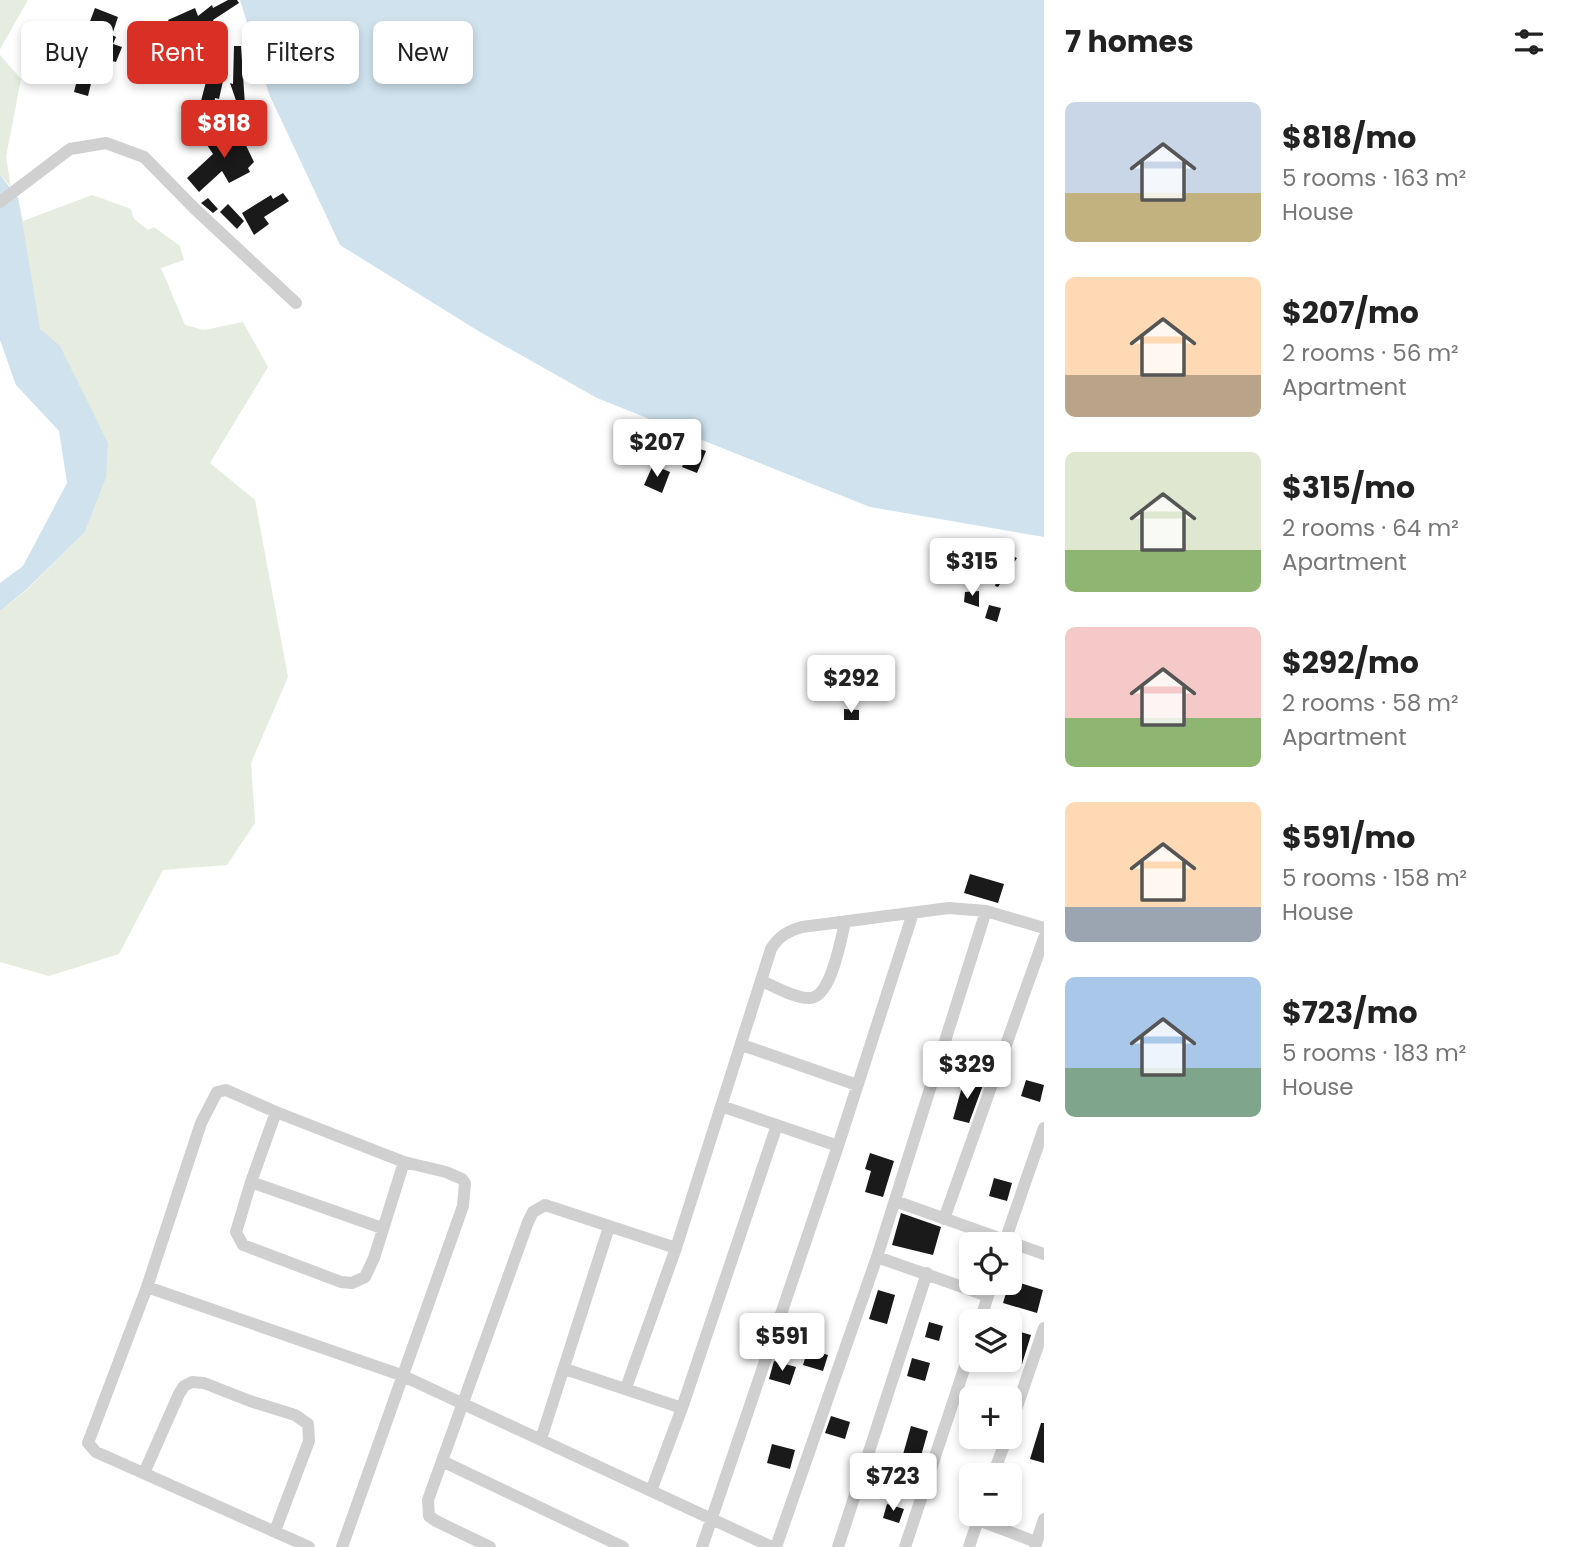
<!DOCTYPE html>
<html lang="en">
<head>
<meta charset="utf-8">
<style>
	body { margin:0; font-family:Poppins,sans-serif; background:#f6f6f6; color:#222; height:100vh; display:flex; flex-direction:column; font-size:26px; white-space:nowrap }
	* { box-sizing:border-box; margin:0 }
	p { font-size:23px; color:#767676 }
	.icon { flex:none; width:38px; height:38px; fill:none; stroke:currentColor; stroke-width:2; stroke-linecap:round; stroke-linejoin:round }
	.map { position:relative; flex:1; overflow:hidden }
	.details { display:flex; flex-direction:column; background:#fff; width:525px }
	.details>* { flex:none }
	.hud { position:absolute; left:21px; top:21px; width:665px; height:63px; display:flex; gap:14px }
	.controls { position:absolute; left:959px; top:1232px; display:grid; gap:14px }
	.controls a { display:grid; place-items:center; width:63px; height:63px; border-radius:10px; background:#fff; box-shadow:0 4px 10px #0003; font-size:35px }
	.price { position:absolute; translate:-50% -60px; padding:0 16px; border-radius:7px; background:#fff; color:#222; font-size:23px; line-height:46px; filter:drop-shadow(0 2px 4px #0008) }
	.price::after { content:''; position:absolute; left:50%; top:42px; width:21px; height:16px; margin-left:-10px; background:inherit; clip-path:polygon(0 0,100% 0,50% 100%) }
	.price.current { background:#d93025; color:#fff }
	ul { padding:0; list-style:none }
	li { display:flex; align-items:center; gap:21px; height:175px; padding:0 21px }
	li span { display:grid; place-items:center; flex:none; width:196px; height:140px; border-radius:10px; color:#555 }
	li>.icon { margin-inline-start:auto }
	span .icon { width:84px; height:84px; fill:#fffc; stroke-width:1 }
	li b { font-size:30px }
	h2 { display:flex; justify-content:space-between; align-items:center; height:84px; padding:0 21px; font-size:30px }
	.tag { padding:0 24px; border-radius:10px; background:#fff; box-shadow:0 4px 10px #0003; font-size:24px; line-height:63px }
	.tag.current { background:#d93025; color:#fff }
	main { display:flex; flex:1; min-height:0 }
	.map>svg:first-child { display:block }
	.green { fill:#e6ecdf }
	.water { fill:#cfe2ee }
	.building { fill:#1a1a1a }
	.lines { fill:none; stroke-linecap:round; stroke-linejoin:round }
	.minor { stroke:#d0d0d0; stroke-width:12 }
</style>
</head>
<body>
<main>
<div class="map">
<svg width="1044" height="1547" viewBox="0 0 1044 1547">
	<rect width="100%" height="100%" fill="#fff"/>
	<path class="green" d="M0,0H28L0,49Z
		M0,55L21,79L6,157L11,187L0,175Z
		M92,195L131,209L134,219L148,230L154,227L180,246L184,260L161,268L185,325L204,330L243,322L268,367L210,463L255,500L288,677L251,763L255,823L227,865L163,870L119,954L49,976L0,962V611L28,589L85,532L106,478L30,349L0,214L18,198L23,221Z"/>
	<path class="water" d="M240,0H1044V537L870,507L597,398L480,332L340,245L269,94Z
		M0,175L18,198L40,329L60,346L108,443L106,478L85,532L27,589L0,611V583L23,566L67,483L59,431L16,385L0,340Z"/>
	<path class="building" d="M228,0H237L239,3L213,20L214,22L203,27L208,41L199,44L191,26L176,34L168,20L195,8L198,16L212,5L213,8Z
		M95,8L118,17L112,35L116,37L113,44L122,47L116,62L112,61V64L79,51Z
		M224,45L227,56L216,59L213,48Z
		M234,46H241L246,120L243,121L230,83L233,84Z
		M79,72L93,75L88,96L74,92Z
		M207,78L223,81L219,99L215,98L213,116L197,113L199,101H201Z
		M189,118L202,121L199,135L186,131Z
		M237,127L254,162L248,168L250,172L229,183L222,171L199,192L187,178L213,154L205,142Z
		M283,193L289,201L264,217L269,224L254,235L242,213L271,195L273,199Z
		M208,198L218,209L213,213L201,203Z
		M228,204L244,221L237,229L220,212Z
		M691,446L706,451L697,473L682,467Z
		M653,465L670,472L662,493L644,485Z
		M1005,553L1017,558L998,587L995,586Z
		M979,591V607L964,602L965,592Z
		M989,605L1001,608L997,622L985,618Z
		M844,709L859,710V720H844Z
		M970,874L1004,884L998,903L964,893Z
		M964,1080L983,1085L969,1123L953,1119Z
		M1026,1080L1044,1085L1040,1102L1021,1096Z
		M870,1153L894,1161L883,1197L865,1192L871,1171L865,1169Z
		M994,1178L1012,1183L1007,1201L989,1196Z
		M901,1213L941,1227L933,1255L892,1245Z
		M1010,1280L1043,1290L1037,1313L1003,1303Z
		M878,1290L895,1295L887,1324L869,1319Z
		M929,1322L943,1326L939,1341L925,1337Z
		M1013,1330L1031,1335L1022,1364L1010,1361V1342Z
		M808,1349L828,1355L823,1371L803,1365Z
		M912,1358L930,1363L925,1381L907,1376Z
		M774,1361L796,1367L790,1385L769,1379Z
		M831,1416L850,1422L845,1439L825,1433Z
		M1041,1423H1044V1463L1030,1459Z
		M911,1426L928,1431L919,1463L902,1458Z
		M772,1444L795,1450L790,1469L767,1463Z
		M887,1504L904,1509L899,1523L883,1518Z"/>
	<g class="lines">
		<path class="minor" d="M0,202L70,149L106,143L144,157L194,208L296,303
			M762,981C776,987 794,998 809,998C831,999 841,939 845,922
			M742,1045L857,1085
			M721,1106L838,1146
			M276,1112L251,1182L236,1232L243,1245L341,1282L352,1283L365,1277L374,1258L404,1162
			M251,1182L382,1228
			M895,1201L1044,1254
			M944,1219L1044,938
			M1004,1244L1044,1128
			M877,1257L988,1296
			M147,1287L401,1375L772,1547
			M980,1321L992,1283
			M565,1369L682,1408
			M626,1388L676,1248L771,949C779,936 788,931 802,927L949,908L986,911L1044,928
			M1010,1427L1044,1328
			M541,1439L609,1227
			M442,1461L623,1547
			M144,1473L179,1394L184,1386L192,1382L204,1383L250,1401L295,1415L308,1424L309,1441L275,1531
			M993,1475L1007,1437
			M651,1491L682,1408L777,1125
			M978,1520L1036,1542
			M309,1547L96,1452L88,1443L147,1287L201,1123L217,1092L226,1090L276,1112L404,1162L446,1172L462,1179L465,1183L463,1206L342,1547
			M490,1547L436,1521L429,1516L428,1500L528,1222L533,1212L545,1205L676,1248
			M702,1547L838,1146L913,913
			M776,1547L877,1257L986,911
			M838,1547L927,1273
			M905,1547L971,1348
			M969,1547L980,1514
			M1035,1547L1044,1519"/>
	</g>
</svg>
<div class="controls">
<a><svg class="icon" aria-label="locate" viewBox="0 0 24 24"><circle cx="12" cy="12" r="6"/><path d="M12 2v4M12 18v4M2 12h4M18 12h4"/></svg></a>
<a><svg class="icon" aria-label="layers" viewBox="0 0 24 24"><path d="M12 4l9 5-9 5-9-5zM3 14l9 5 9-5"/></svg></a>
<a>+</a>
<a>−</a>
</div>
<b class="price current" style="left:224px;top:160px">$818</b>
<b class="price" style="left:657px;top:479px">$207</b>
<b class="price" style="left:972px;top:598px">$315</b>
<b class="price" style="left:851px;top:715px">$292</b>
<b class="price" style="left:967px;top:1101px">$329</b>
<b class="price" style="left:782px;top:1373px">$591</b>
<b class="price" style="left:893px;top:1513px">$723</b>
<div class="hud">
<a class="tag">Buy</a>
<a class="tag current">Rent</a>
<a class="tag">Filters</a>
<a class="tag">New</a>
</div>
</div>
<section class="details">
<h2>7 homes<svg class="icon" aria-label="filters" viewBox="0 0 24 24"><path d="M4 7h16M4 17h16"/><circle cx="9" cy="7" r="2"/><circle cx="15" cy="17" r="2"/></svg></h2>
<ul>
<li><span style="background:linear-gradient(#c9d6e8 65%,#c2b280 0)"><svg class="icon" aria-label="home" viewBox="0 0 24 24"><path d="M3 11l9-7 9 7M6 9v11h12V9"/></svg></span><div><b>$818/mo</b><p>5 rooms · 163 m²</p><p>House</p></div></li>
<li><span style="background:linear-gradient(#ffd9b3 70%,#b9a48a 0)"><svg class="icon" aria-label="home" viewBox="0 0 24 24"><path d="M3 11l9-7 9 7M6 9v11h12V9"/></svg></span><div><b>$207/mo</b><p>2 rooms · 56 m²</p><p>Apartment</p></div></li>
<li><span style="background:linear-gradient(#dfe7d0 70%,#8fb573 0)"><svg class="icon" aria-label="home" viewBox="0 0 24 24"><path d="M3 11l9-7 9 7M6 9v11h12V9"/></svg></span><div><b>$315/mo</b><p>2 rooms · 64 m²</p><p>Apartment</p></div></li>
<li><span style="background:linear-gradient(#f6c9c9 65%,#8fb573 0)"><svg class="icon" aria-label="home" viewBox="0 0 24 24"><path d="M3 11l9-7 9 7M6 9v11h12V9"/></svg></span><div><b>$292/mo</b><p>2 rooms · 58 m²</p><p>Apartment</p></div></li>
<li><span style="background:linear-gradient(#ffd9b3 75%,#9aa5b1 0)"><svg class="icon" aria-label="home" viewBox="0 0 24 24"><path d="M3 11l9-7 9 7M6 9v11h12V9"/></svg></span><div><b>$591/mo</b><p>5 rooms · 158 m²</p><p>House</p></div></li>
<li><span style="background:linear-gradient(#a9c7e8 65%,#7fa58c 0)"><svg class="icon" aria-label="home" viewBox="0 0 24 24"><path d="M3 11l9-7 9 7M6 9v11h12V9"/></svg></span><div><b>$723/mo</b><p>5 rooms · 183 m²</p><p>House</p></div></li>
</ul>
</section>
</main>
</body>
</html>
